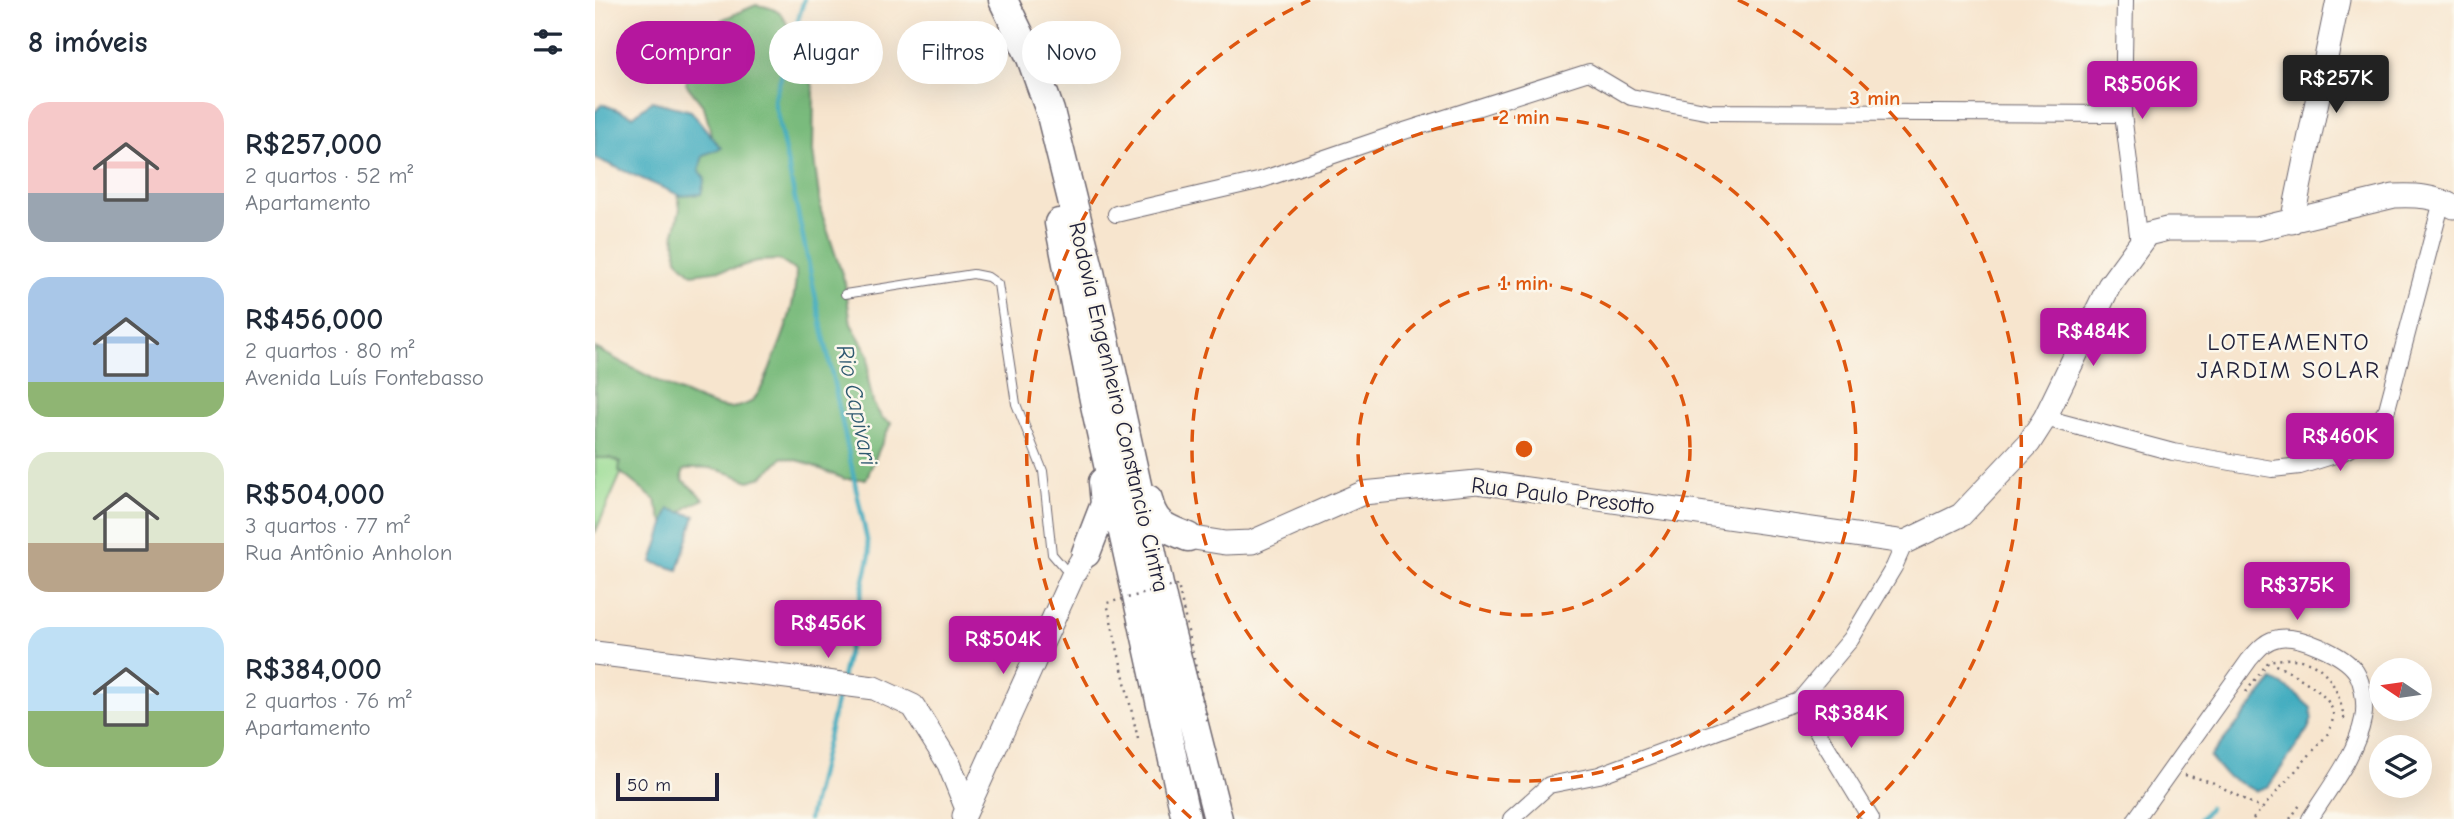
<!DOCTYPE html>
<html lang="pt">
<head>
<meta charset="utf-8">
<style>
	body { margin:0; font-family:"Comic Neue",sans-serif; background:#f6f6f7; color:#1f2937; height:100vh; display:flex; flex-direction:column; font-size:26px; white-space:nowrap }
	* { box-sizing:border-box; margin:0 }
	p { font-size:23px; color:#747a83 }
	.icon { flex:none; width:38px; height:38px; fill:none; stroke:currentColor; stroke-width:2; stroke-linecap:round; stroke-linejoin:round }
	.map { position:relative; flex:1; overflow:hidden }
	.side { display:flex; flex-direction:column; background:#fff; width:595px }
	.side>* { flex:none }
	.hud { position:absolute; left:21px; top:21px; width:665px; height:63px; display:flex; gap:14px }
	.needle { width:46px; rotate:283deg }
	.fabs { position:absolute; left:1774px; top:658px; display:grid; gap:14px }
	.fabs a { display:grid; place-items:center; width:63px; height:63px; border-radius:50%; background:#fff; box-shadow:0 7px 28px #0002; font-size:35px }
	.scale { position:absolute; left:21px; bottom:18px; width:103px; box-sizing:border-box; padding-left:7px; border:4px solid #22223b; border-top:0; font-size:19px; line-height:24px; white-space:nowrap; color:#22223b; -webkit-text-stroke:5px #fbf7ec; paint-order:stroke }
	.price { position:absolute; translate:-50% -60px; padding:0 16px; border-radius:7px; background:#b5179e; color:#fff; font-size:23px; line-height:46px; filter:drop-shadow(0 2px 4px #0008) }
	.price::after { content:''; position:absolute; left:50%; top:42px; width:21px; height:16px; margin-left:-10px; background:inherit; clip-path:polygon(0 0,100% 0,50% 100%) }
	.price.selected { background:#222; color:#fff }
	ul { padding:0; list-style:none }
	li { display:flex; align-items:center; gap:21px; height:175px; padding:0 28px }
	li span { display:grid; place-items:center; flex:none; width:196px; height:140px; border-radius:21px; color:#555 }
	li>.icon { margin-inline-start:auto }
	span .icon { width:84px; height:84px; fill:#fffc; stroke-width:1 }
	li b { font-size:30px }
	h2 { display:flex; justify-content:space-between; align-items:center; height:84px; padding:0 28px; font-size:30px }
	.chip { padding:0 24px; border-radius:32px; background:#fff; box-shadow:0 7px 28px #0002; font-size:24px; line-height:63px }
	.chip.selected { background:#b5179e; color:#fff }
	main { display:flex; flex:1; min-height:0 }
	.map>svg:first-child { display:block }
	.green { fill:#99db93; stroke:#5e7e67; stroke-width:2 }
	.forest { fill:#7abb7d; stroke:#4e6e5c; stroke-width:2 }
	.water { fill:#40acbf; stroke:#31677d; stroke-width:2 }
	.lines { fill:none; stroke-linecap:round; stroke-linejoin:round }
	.stream { stroke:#40acbf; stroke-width:4.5 }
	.lane-casing { stroke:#6d666e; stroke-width:10 }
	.street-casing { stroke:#6d666e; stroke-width:18 }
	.secondary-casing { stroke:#6d666e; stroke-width:25 }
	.highway-casing { stroke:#6d666e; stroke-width:31 }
	.path { stroke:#6d666e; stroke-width:2.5; stroke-dasharray:2 5; stroke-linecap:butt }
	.lane { stroke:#fff; stroke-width:8 }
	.street { stroke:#fff; stroke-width:16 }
	.secondary { stroke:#fff; stroke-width:23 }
	.highway { stroke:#fff; stroke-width:28 }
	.path-bridge { stroke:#6d666e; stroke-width:2.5; stroke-dasharray:2 5; stroke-linecap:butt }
	.ring { fill:none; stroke:#de560e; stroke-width:3.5; stroke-dasharray:12 9 }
	.labels { text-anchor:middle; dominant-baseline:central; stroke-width:5; stroke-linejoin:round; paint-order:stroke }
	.street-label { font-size:23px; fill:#22223b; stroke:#fbf7ec }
	.neighbourhood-label { font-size:24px; letter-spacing:2px; fill:#22223b; stroke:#fbf7ec }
	.water-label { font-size:24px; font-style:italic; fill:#2e5970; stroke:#fbf7ec }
	.centre { fill:#de560e; stroke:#fbf7ec; stroke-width:3.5 }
	.ring-label { font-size:21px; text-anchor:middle; font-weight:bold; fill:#de560e; stroke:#fbf7ec; stroke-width:5; stroke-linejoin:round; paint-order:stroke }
</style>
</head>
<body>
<main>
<section class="side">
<h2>8 imóveis<svg class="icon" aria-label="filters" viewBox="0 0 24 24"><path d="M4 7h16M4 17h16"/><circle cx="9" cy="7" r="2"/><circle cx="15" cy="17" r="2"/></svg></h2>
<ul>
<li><span style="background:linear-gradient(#f6c9c9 65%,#9aa5b1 0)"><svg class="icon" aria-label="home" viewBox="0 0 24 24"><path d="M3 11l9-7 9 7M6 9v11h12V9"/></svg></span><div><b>R$257,000</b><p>2 quartos · 52 m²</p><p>Apartamento</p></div></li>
<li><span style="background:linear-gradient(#a9c7e8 75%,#8fb573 0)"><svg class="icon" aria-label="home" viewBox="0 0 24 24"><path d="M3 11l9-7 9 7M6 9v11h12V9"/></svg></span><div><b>R$456,000</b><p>2 quartos · 80 m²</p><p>Avenida Luís Fontebasso</p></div></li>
<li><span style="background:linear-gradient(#dfe7d0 65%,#b9a48a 0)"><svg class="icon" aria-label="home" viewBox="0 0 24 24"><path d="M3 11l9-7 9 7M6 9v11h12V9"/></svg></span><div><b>R$504,000</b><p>3 quartos · 77 m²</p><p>Rua Antônio Anholon</p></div></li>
<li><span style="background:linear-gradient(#bfe0f5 60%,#8fb573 0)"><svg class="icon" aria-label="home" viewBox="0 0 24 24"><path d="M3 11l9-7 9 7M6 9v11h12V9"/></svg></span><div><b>R$384,000</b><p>2 quartos · 76 m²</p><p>Apartamento</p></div></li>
</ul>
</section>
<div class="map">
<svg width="1859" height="819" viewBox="0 0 1859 819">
	<rect width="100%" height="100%" fill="#fbf7ec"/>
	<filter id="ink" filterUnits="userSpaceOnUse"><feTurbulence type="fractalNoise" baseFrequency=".0143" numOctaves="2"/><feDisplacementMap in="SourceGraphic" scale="14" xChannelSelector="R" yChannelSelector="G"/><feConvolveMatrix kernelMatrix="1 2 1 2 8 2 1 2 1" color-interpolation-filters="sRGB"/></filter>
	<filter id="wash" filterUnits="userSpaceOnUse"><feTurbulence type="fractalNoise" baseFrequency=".00686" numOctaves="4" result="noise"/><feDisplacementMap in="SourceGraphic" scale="28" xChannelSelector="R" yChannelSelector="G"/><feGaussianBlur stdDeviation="1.57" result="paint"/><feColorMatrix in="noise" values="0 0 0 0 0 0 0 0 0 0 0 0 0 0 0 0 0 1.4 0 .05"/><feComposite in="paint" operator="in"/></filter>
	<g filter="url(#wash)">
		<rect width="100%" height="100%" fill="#f7e5ce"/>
		<path class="green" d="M0,448L32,460L0,533Z"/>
		<path class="forest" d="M161,5C197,9 193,28 197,59L202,62L208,56L212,62L219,92L218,151L226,211L250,283L256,324L274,355L273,379L278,403L287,418L296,423L271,479H249L209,462L188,457L167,477L154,481C131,472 114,463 89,470L87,475L88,480L109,499L94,506L72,526L67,520L60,500L24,471L25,462L15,458H0V348C25,361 113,411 137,408C142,407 153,404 157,401C167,391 172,375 177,363C190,333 201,303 201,271L184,260L162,261L141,268L97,274L82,259L79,233L85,209L82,187L116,133L109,107L91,84L94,72C119,79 122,64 131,43L123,27L126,20Z"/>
		<path class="water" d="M57,101L96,111L126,148L108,155L104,171L110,179L106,194L86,196L0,158V112L7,104L38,116Z
			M74,509L100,516L83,570L57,562Z
			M1678,680L1696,690L1716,708L1717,719L1713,729L1674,786L1660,791L1631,776L1615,757Z"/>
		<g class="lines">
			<path class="stream" d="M209,0L179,100L275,554L247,678
				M214,819L244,690
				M1605,819L1614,808"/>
		</g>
	</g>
	<g filter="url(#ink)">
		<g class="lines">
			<defs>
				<path id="lane" d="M250,294L378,274L393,277L403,284L421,404L448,471L457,554L469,568L477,572"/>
				<path id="street" d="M1530,0L1528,114L1544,243
					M521,214L663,181L803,133L994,72L1036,97L1115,112L1528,114
					M1450,418L1578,452L1677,469L1705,466L1746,453L1771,440L1792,409L1847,201
					M1204,701L1276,819
					M916,819L954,785L1004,775L1204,701L1256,639L1299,567L1310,542
					M1541,819L1654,660C1662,651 1670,640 1684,638C1704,635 1749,654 1761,672C1768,683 1771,706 1768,719C1761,755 1734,788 1715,819"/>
				<path id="secondary" d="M1697,222L1743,0
					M593,537L630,543L657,542L768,493L882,482L1310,542L1366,515L1434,443L1450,418L1514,286L1552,234L1572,229H1662L1799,196C1821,195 1840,196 1859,207
					M0,653L279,688L318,706L354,764L372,809
					M369,816L479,573L491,553"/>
				<path id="highway" d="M408,0L436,58L455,111L495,272L568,603L623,819
					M464,223L500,405L591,819
					M553,499C558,525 571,528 593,537
					M491,553L510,504L508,482"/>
			</defs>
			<use href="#lane" class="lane-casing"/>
			<use href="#street" class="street-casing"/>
			<use href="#secondary" class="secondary-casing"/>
			<use href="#highway" class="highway-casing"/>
			<path class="path" d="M1651,692L1674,661C1724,651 1742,677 1750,723
				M1590,775L1617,782L1667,809
				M1658,819L1732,735C1735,728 1739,720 1738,712C1733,691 1694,671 1676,663
				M1695,819L1707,802"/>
			<use href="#lane" class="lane"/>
			<use href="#street" class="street"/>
			<use href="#secondary" class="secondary"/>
			<use href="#highway" class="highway"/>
			<path class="path-bridge" d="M543,739L512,603L583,585L613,724"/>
		</g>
	</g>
	<g class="ring">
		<circle cx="929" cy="449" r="166"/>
		<circle cx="929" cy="449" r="332"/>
		<path d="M596 818A497 497 0 0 1 715 0M1143 0A497 497 0 0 1 1262 818"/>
	</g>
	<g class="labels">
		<g class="street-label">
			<text transform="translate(524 407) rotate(77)">Rodovia Engenheiro Constancio Cintra</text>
			<text transform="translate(968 496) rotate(7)">Rua Paulo Presotto</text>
		</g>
		<g class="neighbourhood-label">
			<text x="1694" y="342">LOTEAMENTO<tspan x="1694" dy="28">JARDIM SOLAR</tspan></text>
		</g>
		<g class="water-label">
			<text transform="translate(262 405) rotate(78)">Rio Capivari</text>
		</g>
	</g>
	<circle cx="929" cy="449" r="10" class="centre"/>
	<g class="ring-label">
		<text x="1280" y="105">3 min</text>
		<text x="929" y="124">2 min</text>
		<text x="929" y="290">1 min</text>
	</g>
</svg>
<div class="fabs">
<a><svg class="needle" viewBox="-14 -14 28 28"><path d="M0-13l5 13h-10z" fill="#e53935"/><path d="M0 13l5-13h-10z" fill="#747a83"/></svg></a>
<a><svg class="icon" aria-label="layers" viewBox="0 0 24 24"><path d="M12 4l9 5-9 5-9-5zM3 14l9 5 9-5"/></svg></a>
</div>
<div class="scale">50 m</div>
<b class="price selected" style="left:1741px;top:115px">R$257K</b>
<b class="price" style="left:1547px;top:121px">R$506K</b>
<b class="price" style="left:1498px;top:368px">R$484K</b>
<b class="price" style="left:1745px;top:473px">R$460K</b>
<b class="price" style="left:1702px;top:622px">R$375K</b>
<b class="price" style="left:233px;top:660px">R$456K</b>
<b class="price" style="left:408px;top:676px">R$504K</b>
<b class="price" style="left:1256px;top:750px">R$384K</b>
<div class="hud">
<a class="chip selected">Comprar</a>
<a class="chip">Alugar</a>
<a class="chip">Filtros</a>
<a class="chip">Novo</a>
</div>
</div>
</main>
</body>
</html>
